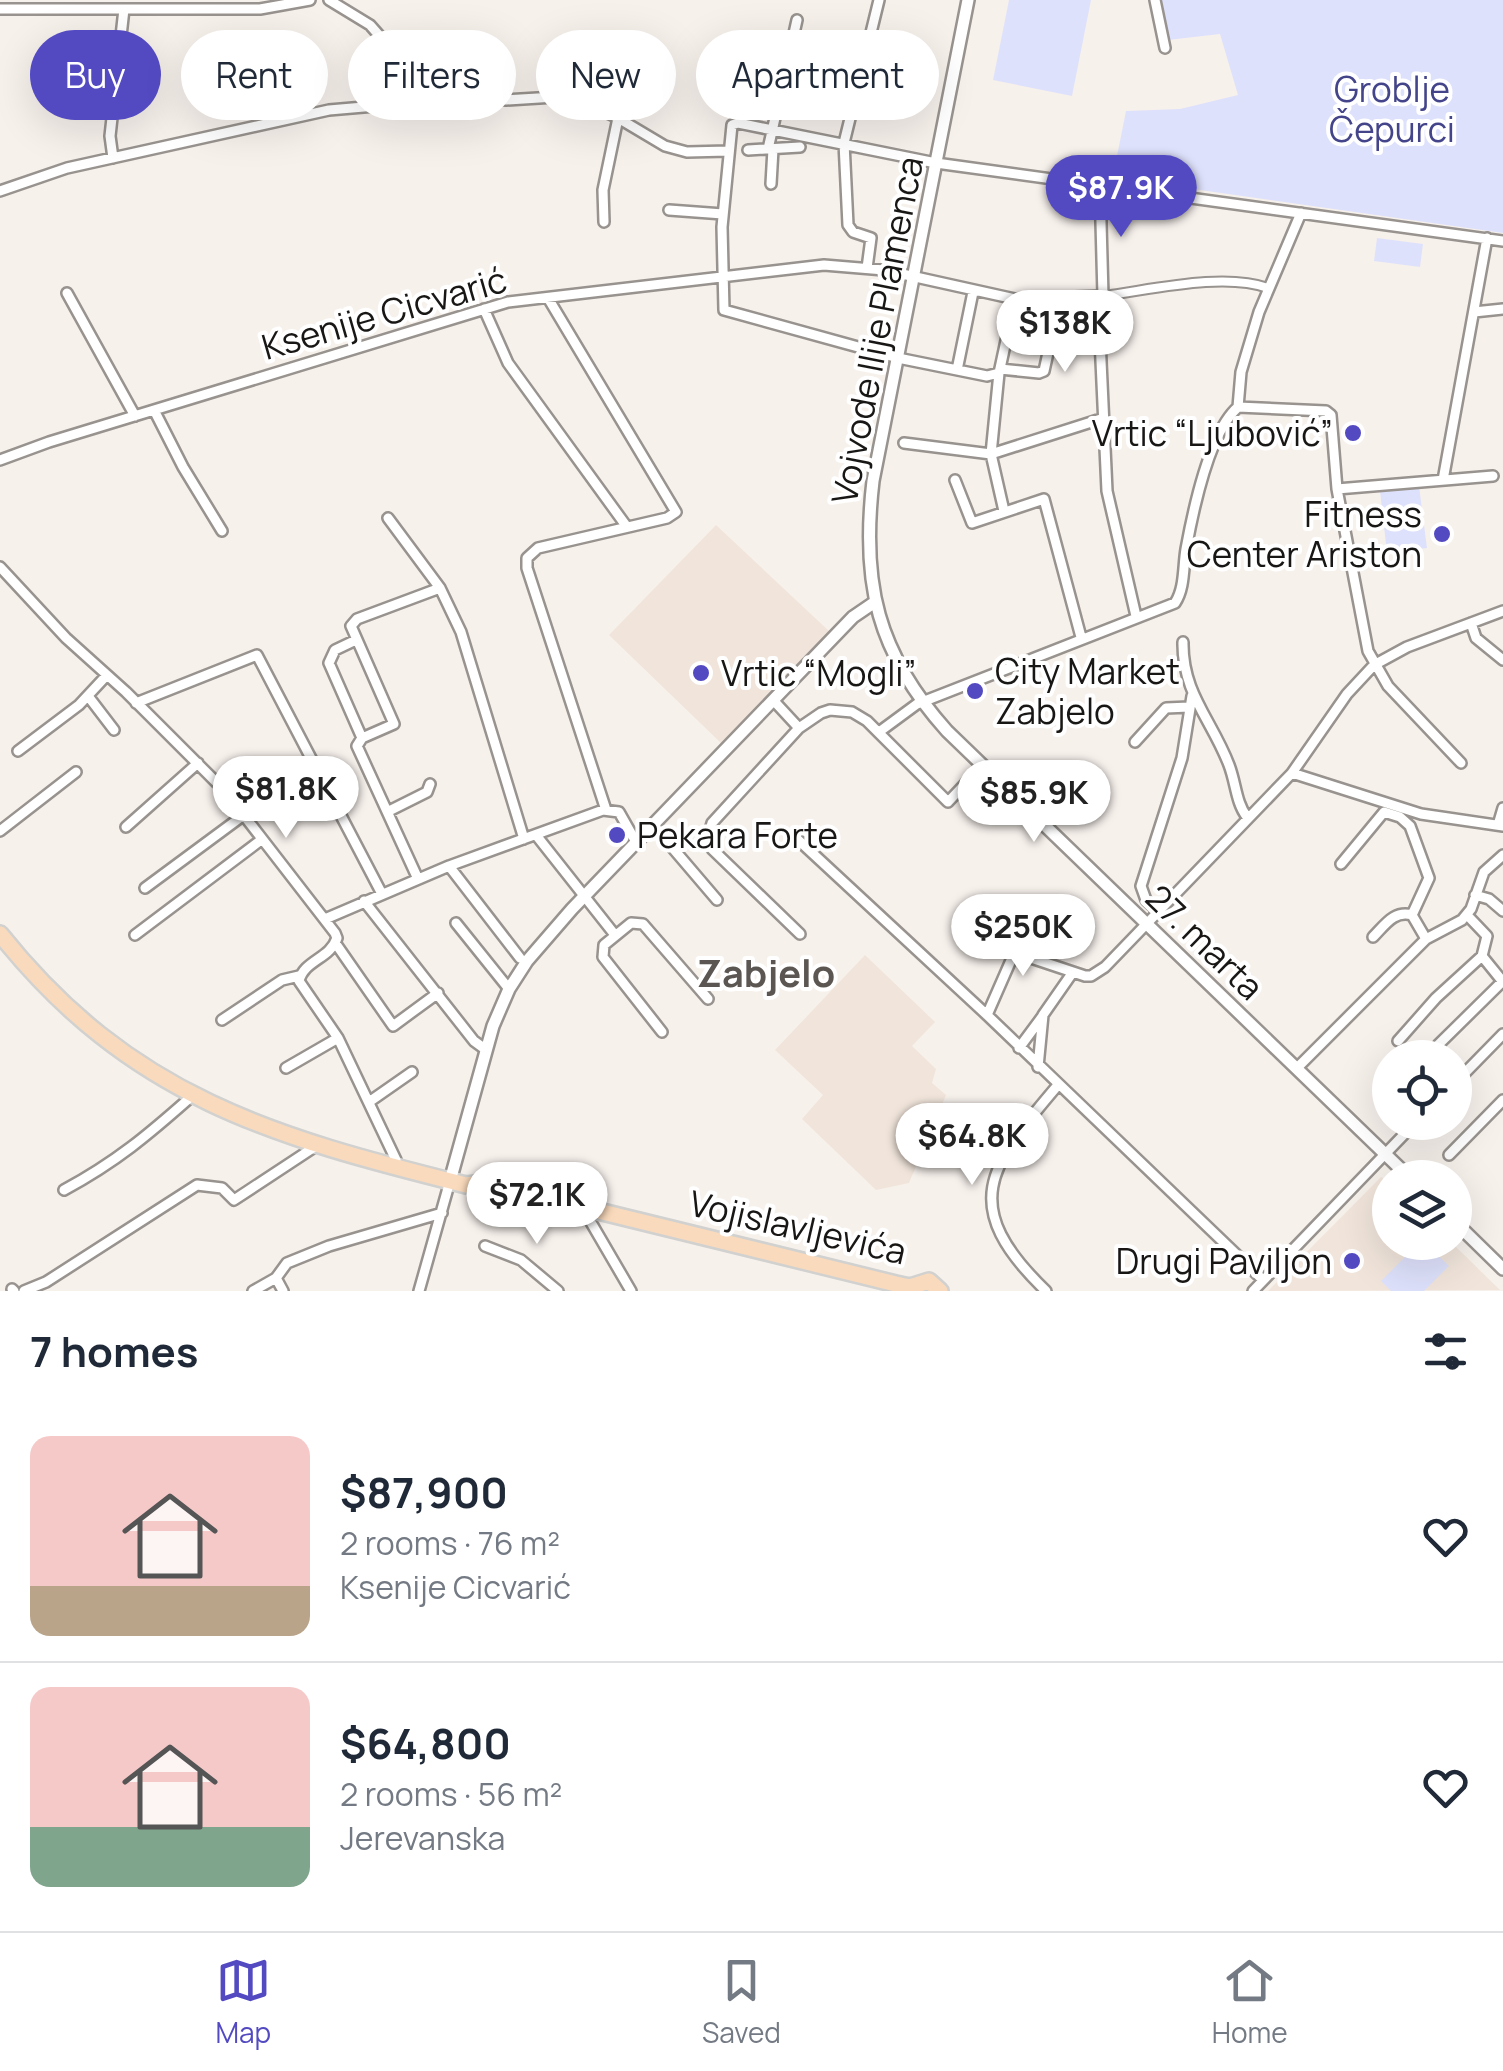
<!DOCTYPE html>
<html lang="en">
<head>
<meta charset="utf-8">
<style>
	body { margin:0; font-family:Manrope,sans-serif; background:#f6f6f7; color:#1f2937; height:100vh; display:flex; flex-direction:column; font-size:38px; white-space:nowrap }
	* { box-sizing:border-box; margin:0 }
	p { font-size:32px; color:#747a83 }
	.icon { flex:none; width:55px; height:55px; fill:none; stroke:currentColor; stroke-width:2; stroke-linecap:round; stroke-linejoin:round }
	.map { position:relative; height:1291px; overflow:hidden }
	.sheet { display:flex; flex-direction:column; background:#fff; flex:1 }
	.sheet>* { flex:none }
	.guide { position:absolute; left:30px; top:30px; width:1000px; height:90px; display:flex; gap:20px }
	.tools { position:absolute; left:1372px; top:1040px; display:grid; gap:20px }
	.tools a { display:grid; place-items:center; width:100px; height:100px; border-radius:50%; background:#fff; box-shadow:0 10px 40px #0002; font-size:50px }
	.price { position:absolute; translate:-50% -85px; padding:0 22px; border-radius:35px; background:#fff; color:#222; font-size:32px; line-height:65px; filter:drop-shadow(0 2px 5px #0008) }
	.price::after { content:''; position:absolute; left:50%; top:60px; width:30px; height:22px; margin-left:-15px; background:inherit; clip-path:polygon(0 0,100% 0,50% 100%) }
	.price.active { background:#534ac2; color:#fff }
	ul { padding:0; list-style:none }
	li { display:flex; align-items:center; gap:30px; height:250px; padding:0 30px }
	li+li { border-top:2px solid #e0e1e3 }
	li span { display:grid; place-items:center; flex:none; width:280px; height:200px; border-radius:20px; color:#555 }
	li>.icon { margin-inline-start:auto }
	span .icon { width:120px; height:120px; fill:#fffc; stroke-width:1 }
	li b { font-size:42px }
	h2 { display:flex; justify-content:space-between; align-items:center; height:120px; padding:0 30px; font-size:42px }
	.tag { padding:0 35px; border-radius:45px; background:#fff; box-shadow:0 10px 40px #0002; font-size:35px; line-height:90px }
	.tag.active { background:#534ac2; color:#fff }
	.tabs { display:flex; justify-content:space-around; align-items:center; height:140px; border-top:2px solid #e0e1e3; background:#fff; font-size:28px; color:#747a83 }
	.tabs a { display:grid; justify-items:center; gap:5px }
	.tabs .active { color:#534ac2 }
	.map>svg:first-child { display:block }
	.built { fill:#f1e5db }
	.green { fill:#dee1fb }
	.lines { fill:none; stroke-linecap:round; stroke-linejoin:round }
	.pedestrian-casing { stroke:#98938e; stroke-width:12 }
	.minor-casing { stroke:#98938e; stroke-width:14 }
	.tertiary-casing { stroke:#98938e; stroke-width:16 }
	.primary-casing { stroke:#d1d1d0; stroke-width:20 }
	.pedestrian { stroke:#fff; stroke-width:8 }
	.minor { stroke:#fff; stroke-width:9 }
	.tertiary { stroke:#fff; stroke-width:11 }
	.primary { stroke:#fadabc; stroke-width:15 }
	.poi-dot { fill:#534ac2; stroke:#fff; stroke-width:4 }
	.labels { text-anchor:middle; dominant-baseline:central; stroke-width:8; stroke-linejoin:round; paint-order:stroke }
	.park-label { font-size:35px; fill:#44448a; stroke:#fff }
	.street-label { font-size:35px; fill:#191716; stroke:#fff }
	.poi-label { font-size:35px; fill:#191716; stroke:#fff; text-anchor:end }
	.neighbourhood-label { font-size:38px; font-weight:bold; fill:#5b5652; stroke:#fff }
</style>
</head>
<body>
<div class="map">
<svg width="1503" height="1291" viewBox="0 0 1503 1291">
	<rect width="100%" height="100%" fill="#f7f1ec"/>
	<path class="built" d="M716,525L830,632L723,745L609,635Z
		M865,955L935,1022L912,1046L936,1069L932,1083L946,1095L909,1183L876,1190L802,1119L823,1095L775,1050Z
		M1381,1177L1390,1182V1242L1452,1243L1500,1290L1268,1291Z"/>
	<path class="green" d="M1009,0H1091L1072,96L993,80Z
		M1159,0H1503V233L1116,178L1114,171L1126,111L1180,109L1238,95L1220,34L1168,40Z
		M1377,238L1423,244L1420,267L1374,261Z
		M1419,486L1427,548L1387,553L1380,491Z
		M1419,1243H1425L1449,1266L1424,1291H1391L1381,1281Z"/>
	<g class="lines">
		<defs>
			<path id="pedestrian" d="M1103,296C1151,290 1223,272 1268,288"/>
			<path id="minor" d="M329,0L370,25L407,67L463,94L506,100L571,96L618,118L665,146L687,152L728,151
				M1155,0L1165,48
				M0,9H260L310,0
				M768,149L797,20
				M748,150L800,147
				M113,158L110,136L124,9
				M771,184L773,149
				M0,191L67,168L329,110L480,97
				M669,210L723,214
				M604,222L603,190L618,118
				M867,268L871,238L853,232L848,225L844,143L879,0
				M67,293L135,416
				M1098,296L1107,491L1136,616
				M548,298L676,512L667,518L538,548L527,558V568L606,810
				M484,309L508,363L627,527
				M1474,312L1503,309
				M1000,369L1039,373L1044,371L1060,298
				M957,370L973,292
				M999,373L987,376L898,358L724,310L722,227L732,125L738,123L936,163L1503,241
				M1238,407L1326,411L1331,415L1337,489L1368,651L1388,686L1461,763
				M154,410L183,467L222,531
				M904,443L991,454L1104,418
				M0,460L49,442L508,302L824,265L884,270L1015,299L1103,296L1100,186
				M955,480L972,523L1044,499L1081,637
				M1443,480L1487,238
				M1337,489L1493,476
				M1004,511L991,454L999,373L1015,299
				M388,518L440,588L461,632L524,839
				M0,567L66,638L126,692L225,791L335,933L337,938C330,959 304,960 299,981L338,1038L396,1160L395,1168
				M1471,623L1476,638L1503,660
				M356,640L335,650L329,663L362,738
				M1183,642C1182,693 1212,720 1229,765C1236,783 1236,803 1247,817
				M88,696L114,730
				M774,701L799,728
				M136,703L257,655L382,894
				M879,732L917,704L1175,603C1185,588 1183,567 1186,549C1193,511 1209,432 1238,407L1241,372L1259,312L1301,213
				M1135,742L1166,708L1189,707
				M18,751L79,705L107,675
				M1292,773L1421,814L1503,826
				M389,811L427,792L430,784
				M653,825L717,900
				M1498,825L1503,808
				M126,827L198,763
				M0,831L76,772
				M536,835L615,935
				M794,836L987,1015L1263,1280
				M1341,864L1384,812L1400,817L1410,826L1429,878L1412,915
				M449,866L520,958
				M418,879L357,746L362,738L394,724L351,626L357,619L440,588
				M145,888L241,817
				M1475,895L1489,899L1503,911
				M364,901L474,1041L485,1049
				M1157,910L1146,900L1141,886L1182,758L1192,696
				M1467,915L1487,936L1482,956L1503,982
				M325,919L449,866L603,810L619,812L636,842
				M456,923L509,989
				M800,934L712,849L708,836L712,823L799,728L821,713L830,710L852,712L867,721L948,802L982,766
				M135,935L261,840
				M1373,937C1385,925 1394,910 1412,915L1426,939
				M336,944L393,1026L438,993
				M987,1015L1012,958L1019,954L1085,976H1091L1105,967L1292,773L1347,694L1374,665L1407,647L1503,611
				M222,1020L282,980L299,976
				M662,1032L603,957L604,945L631,923L643,924L708,999
				M1398,1041L1436,998L1482,956
				M1438,1045L1503,981
				M1019,1048L1042,1017
				M1038,1067L1043,1015L1073,972
				M286,1068L338,1038
				M1297,1068L1426,939L1462,920L1471,909L1484,872L1503,855
				M1455,1083L1503,1034
				M369,1102L412,1072
				M1449,1155L1503,1100
				M64,1190C116,1162 148,1135 192,1096
				M582,1207L631,1291
				M485,1246L521,1260L558,1291
				M12,1289L14,1291
				M24,1291L46,1282L197,1185L222,1188L234,1200L316,1146
				M253,1291L276,1278
				M283,1291L276,1278L287,1263L329,1246L442,1213
				M419,1291L450,1181
				M1046,1291C958,1206 988,1167 1058,1085
				M1253,1291L1416,1122"/>
			<path id="tertiary" d="M968,0L873,481C861,583 877,653 947,731L1410,1178
				M450,1181L493,1026L509,989L527,961L572,909L853,617L875,602
				M1455,1222L1503,1269"/>
			<path id="primary" d="M0,934C130,1097 273,1137 466,1185L484,1183L896,1284L910,1287L929,1281L940,1291"/>
		</defs>
		<use href="#pedestrian" class="pedestrian-casing"/>
		<use href="#minor" class="minor-casing"/>
		<use href="#tertiary" class="tertiary-casing"/>
		<use href="#primary" class="primary-casing"/>
		<use href="#pedestrian" class="pedestrian"/>
		<use href="#minor" class="minor"/>
		<use href="#tertiary" class="tertiary"/>
		<use href="#primary" class="primary"/>
	</g>
	<g class="poi-dot">
		<circle cx="1353" cy="433" r="10"/>
		<circle cx="1442" cy="534" r="10"/>
		<circle cx="701" cy="673" r="10"/>
		<circle cx="975" cy="691" r="10"/>
		<circle cx="617" cy="835" r="10"/>
		<circle cx="1352" cy="1261" r="10"/>
	</g>
	<g class="labels">
		<g class="park-label">
			<text x="1392" y="89">Groblje<tspan x="1392" dy="40">Čepurci</tspan></text>
		</g>
		<g class="street-label">
			<text transform="translate(384 313) rotate(-16)">Ksenije Cicvarić</text>
			<text transform="translate(877 330) rotate(-79)">Vojvode Ilije Plamenca</text>
			<text transform="translate(1205 942) rotate(44)">27. marta</text>
			<text transform="translate(798 1227) rotate(13)">Vojislavljevića</text>
		</g>
		<g class="poi-label">
			<text x="1333" y="433">Vrtic “Ljubović”</text>
			<text x="1422" y="514">Fitness<tspan x="1422" dy="40">Center Ariston</tspan></text>
			<text x="995" y="671" text-anchor="start">City Market<tspan x="995" dy="40">Zabjelo</tspan></text>
			<text x="721" y="673" text-anchor="start">Vrtic “Mogli”</text>
			<text x="637" y="835" text-anchor="start">Pekara Forte</text>
			<text x="1332" y="1261">Drugi Paviljon</text>
		</g>
		<g class="neighbourhood-label">
			<text x="766" y="972">Zabjelo</text>
		</g>
	</g>
</svg>
<div class="tools">
<a><svg class="icon" aria-label="locate" viewBox="0 0 24 24"><circle cx="12" cy="12" r="6"/><path d="M12 2v4M12 18v4M2 12h4M18 12h4"/></svg></a>
<a><svg class="icon" aria-label="layers" viewBox="0 0 24 24"><path d="M12 4l9 5-9 5-9-5zM3 14l9 5 9-5"/></svg></a>
</div>
<b class="price active" style="left:1121px;top:240px">$87.9K</b>
<b class="price" style="left:1065px;top:375px">$138K</b>
<b class="price" style="left:286px;top:841px">$81.8K</b>
<b class="price" style="left:1034px;top:845px">$85.9K</b>
<b class="price" style="left:1023px;top:979px">$250K</b>
<b class="price" style="left:972px;top:1188px">$64.8K</b>
<b class="price" style="left:537px;top:1247px">$72.1K</b>
<div class="guide">
<a class="tag active">Buy</a>
<a class="tag">Rent</a>
<a class="tag">Filters</a>
<a class="tag">New</a>
<a class="tag">Apartment</a>
</div>
</div>
<section class="sheet">
<h2>7 homes<svg class="icon" aria-label="filters" viewBox="0 0 24 24"><path d="M4 7h16M4 17h16"/><circle cx="9" cy="7" r="2"/><circle cx="15" cy="17" r="2"/></svg></h2>
<ul>
<li><span style="background:linear-gradient(#f6c9c9 75%,#b9a48a 0)"><svg class="icon" aria-label="home" viewBox="0 0 24 24"><path d="M3 11l9-7 9 7M6 9v11h12V9"/></svg></span><div><b>$87,900</b><p>2 rooms · 76 m²</p><p>Ksenije Cicvarić</p></div><svg class="icon" aria-label="heart" viewBox="0 0 24 24"><path d="M12 20l-8-8c-3-5 5-10 8-4 3-6 11-1 8 4z"/></svg></li>
<li><span style="background:linear-gradient(#f6c9c9 70%,#7fa58c 0)"><svg class="icon" aria-label="home" viewBox="0 0 24 24"><path d="M3 11l9-7 9 7M6 9v11h12V9"/></svg></span><div><b>$64,800</b><p>2 rooms · 56 m²</p><p>Jerevanska</p></div><svg class="icon" aria-label="heart" viewBox="0 0 24 24"><path d="M12 20l-8-8c-3-5 5-10 8-4 3-6 11-1 8 4z"/></svg></li>
</ul>
</section>
<nav class="tabs">
<a class="active"><svg class="icon" aria-label="map" viewBox="0 0 24 24"><path d="M3 6l6-2 6 2 6-2v14l-6 2-6-2-6 2zM9 4v14M15 6v14"/></svg>Map</a>
<a><svg class="icon" aria-label="saved" viewBox="0 0 24 24"><path d="M7 4h10v16l-5-4-5 4z"/></svg>Saved</a>
<a><svg class="icon" aria-label="home" viewBox="0 0 24 24"><path d="M3 11l9-7 9 7M6 9v11h12V9"/></svg>Home</a>
</nav>
</body>
</html>
